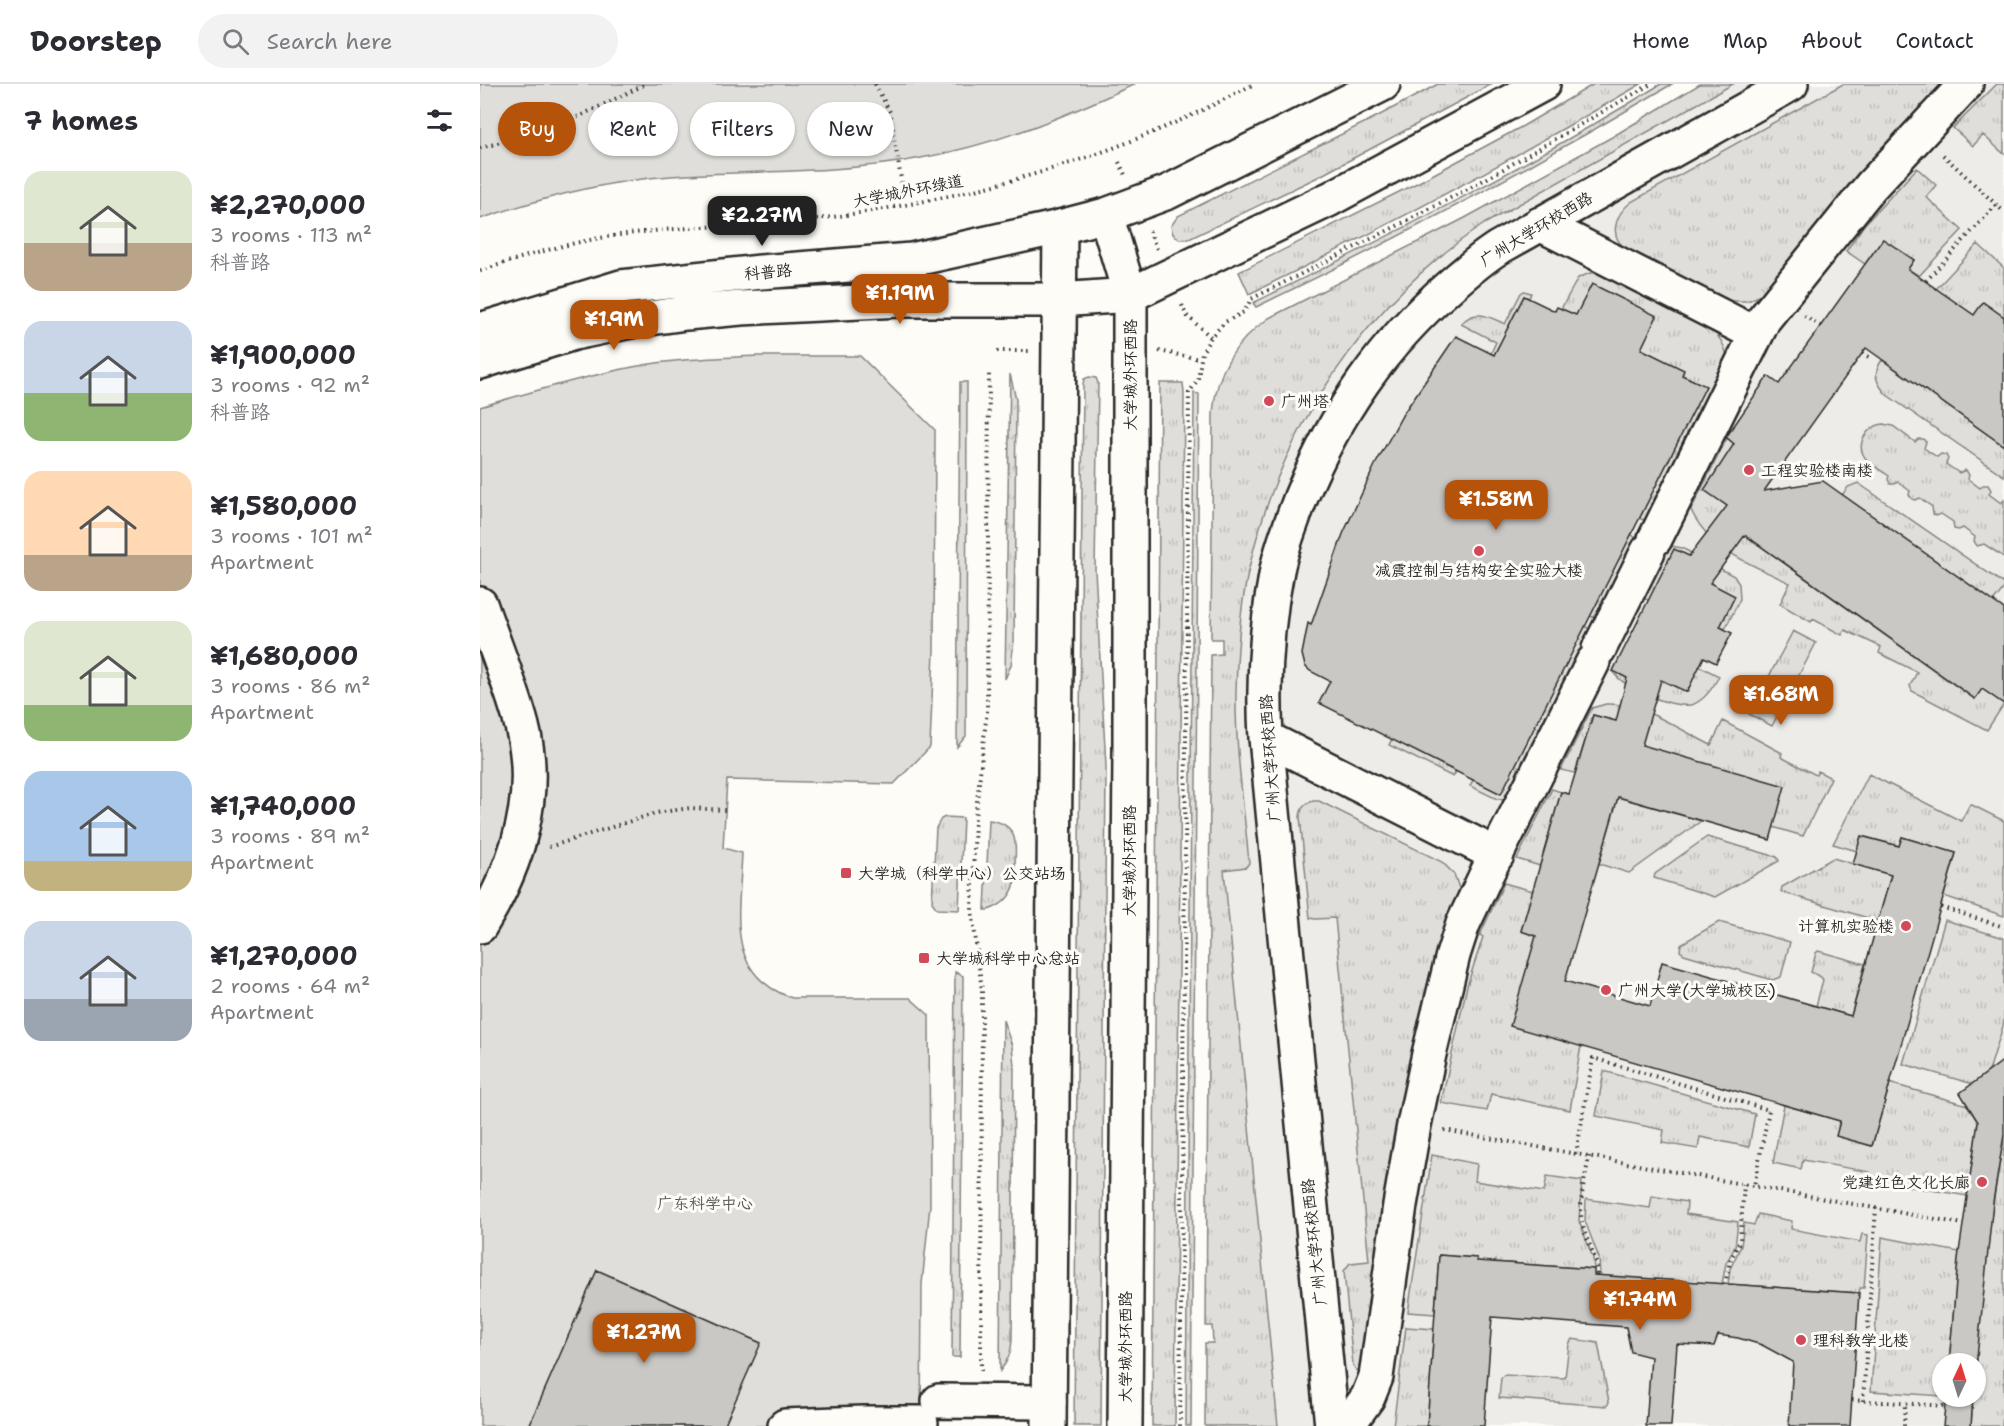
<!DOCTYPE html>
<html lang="en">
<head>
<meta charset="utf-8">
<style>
	body { margin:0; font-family:"Shantell Sans","LXGW WenKai TC",sans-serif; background:#f2f2f3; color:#2b2b33; height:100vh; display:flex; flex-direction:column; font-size:22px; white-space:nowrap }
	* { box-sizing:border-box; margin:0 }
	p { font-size:20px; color:#7c7c81 }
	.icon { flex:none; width:33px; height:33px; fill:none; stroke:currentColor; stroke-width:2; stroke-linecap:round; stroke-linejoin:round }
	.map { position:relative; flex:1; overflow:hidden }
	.sheet { display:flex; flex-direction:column; background:#fff; width:480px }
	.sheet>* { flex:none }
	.hud { position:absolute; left:18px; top:18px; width:570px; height:54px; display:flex; gap:12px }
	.needle { width:39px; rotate:4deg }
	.controls { position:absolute; left:1452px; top:1269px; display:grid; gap:12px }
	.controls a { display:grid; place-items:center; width:54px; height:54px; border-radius:50%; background:#fff; box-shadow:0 2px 4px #0004; font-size:30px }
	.price { position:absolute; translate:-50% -51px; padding:0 14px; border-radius:12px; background:#b45309; color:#fff; font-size:20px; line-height:39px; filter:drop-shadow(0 2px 3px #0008) }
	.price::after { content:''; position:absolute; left:50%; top:36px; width:18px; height:14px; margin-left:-9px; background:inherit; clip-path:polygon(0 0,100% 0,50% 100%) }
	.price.on { background:#222; color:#fff }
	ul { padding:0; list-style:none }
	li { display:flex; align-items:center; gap:18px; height:150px; padding:0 24px }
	li span { display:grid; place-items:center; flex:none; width:168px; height:120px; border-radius:18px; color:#555 }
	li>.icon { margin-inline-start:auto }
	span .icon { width:72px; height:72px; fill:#fffc; stroke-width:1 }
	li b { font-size:26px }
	h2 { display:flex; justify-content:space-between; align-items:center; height:72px; padding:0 24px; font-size:26px }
	.chip { padding:0 21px; border-radius:27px; background:#fff; box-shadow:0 2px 4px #0004; font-size:21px; line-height:54px }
	.chip.on { background:#b45309; color:#fff }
	header { display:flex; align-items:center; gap:36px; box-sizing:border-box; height:84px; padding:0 30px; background:#fff; border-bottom:2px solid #e1e1e2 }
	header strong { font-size:28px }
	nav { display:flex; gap:33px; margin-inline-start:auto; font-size:21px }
	.search { width:420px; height:54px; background:#f2f2f3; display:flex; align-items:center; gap:15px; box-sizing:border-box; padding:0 21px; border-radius:33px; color:#7c7c81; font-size:22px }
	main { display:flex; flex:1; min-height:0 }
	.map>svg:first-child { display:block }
	.built { fill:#edece8; fill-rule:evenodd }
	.grass { fill:url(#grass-tufts); stroke:#858482; stroke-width:1.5 }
	.green { fill:#dfdeda; stroke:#858482; stroke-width:1.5 }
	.building { fill:#c9c8c4; stroke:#2b2b2b; stroke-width:1.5 }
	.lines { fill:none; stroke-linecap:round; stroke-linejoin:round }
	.minor-casing { stroke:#2b2b2b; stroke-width:38 }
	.major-casing { stroke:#2b2b2b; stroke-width:38 }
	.path { stroke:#2b2b2b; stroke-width:4; stroke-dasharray:1.5 4.5; stroke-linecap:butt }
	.minor { stroke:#fdfcf7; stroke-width:33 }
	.major { stroke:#fdfcf7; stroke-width:33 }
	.poi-dot { fill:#d1495b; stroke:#fdfcf7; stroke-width:2 }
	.labels { text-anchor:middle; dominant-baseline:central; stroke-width:6; stroke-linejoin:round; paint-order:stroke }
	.street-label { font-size:16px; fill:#2b2b2b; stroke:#fdfcf7 }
	.poi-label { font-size:16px; fill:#2b2b2b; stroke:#fdfcf7; text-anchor:start }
	.park-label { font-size:16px; fill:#585857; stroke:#fdfcf7 }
</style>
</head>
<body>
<header>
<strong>Doorstep</strong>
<div class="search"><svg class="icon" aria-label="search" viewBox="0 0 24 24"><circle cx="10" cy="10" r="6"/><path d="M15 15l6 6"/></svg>Search here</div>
<nav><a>Home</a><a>Map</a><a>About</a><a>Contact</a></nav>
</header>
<main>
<section class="sheet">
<h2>7 homes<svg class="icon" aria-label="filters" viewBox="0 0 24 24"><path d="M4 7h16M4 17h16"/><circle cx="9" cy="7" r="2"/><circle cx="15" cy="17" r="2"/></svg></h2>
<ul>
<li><span style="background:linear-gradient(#dfe7d0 60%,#b9a48a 0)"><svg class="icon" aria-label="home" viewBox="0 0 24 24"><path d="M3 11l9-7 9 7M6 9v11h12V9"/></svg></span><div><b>¥2,270,000</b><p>3 rooms · 113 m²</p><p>科普路</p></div></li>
<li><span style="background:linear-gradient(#c9d6e8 60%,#8fb573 0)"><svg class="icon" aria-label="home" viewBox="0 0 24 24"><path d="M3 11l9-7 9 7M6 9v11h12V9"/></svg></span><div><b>¥1,900,000</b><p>3 rooms · 92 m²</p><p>科普路</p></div></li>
<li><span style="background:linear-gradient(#ffd9b3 70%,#b9a48a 0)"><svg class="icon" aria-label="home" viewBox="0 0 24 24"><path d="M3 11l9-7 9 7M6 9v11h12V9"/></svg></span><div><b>¥1,580,000</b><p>3 rooms · 101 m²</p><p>Apartment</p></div></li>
<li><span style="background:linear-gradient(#dfe7d0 70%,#8fb573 0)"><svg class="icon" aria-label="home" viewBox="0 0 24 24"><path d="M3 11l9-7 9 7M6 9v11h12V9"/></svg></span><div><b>¥1,680,000</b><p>3 rooms · 86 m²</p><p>Apartment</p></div></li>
<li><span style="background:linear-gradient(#a9c7e8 75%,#c2b280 0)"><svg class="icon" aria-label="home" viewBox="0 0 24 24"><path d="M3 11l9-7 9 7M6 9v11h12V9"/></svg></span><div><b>¥1,740,000</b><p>3 rooms · 89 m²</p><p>Apartment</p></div></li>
<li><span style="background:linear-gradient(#c9d6e8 65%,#9aa5b1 0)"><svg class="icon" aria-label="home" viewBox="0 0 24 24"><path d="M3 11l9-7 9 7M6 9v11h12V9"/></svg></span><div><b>¥1,270,000</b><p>2 rooms · 64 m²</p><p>Apartment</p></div></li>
</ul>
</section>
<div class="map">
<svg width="1524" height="1342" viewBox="0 0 1524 1342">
	<defs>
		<pattern id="grass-tufts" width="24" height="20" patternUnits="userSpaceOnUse" patternTransform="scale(1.5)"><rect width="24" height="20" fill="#dfdeda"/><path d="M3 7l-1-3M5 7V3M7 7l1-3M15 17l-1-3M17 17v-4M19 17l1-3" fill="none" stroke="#c0bfbb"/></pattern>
	</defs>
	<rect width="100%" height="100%" fill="#fdfcf7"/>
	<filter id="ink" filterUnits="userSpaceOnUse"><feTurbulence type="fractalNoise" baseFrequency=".0167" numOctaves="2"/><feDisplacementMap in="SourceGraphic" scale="12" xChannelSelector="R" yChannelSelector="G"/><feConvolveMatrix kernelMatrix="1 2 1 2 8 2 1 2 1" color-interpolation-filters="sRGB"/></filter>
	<g filter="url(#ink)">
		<path class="built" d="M1220,0H1524V1342H725V1259H733L732,1242H726L731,571L742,570V555H731L733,329L734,317L740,292L754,266L765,253L789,234L985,134L1132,53ZM1462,1280H1496V1312H1462Z"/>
		<path class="grass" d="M958,0H1012L838,93L709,155H699L693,150L691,142L698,132L898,32Z
			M1114,0H1161C1033,75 903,145 769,210L759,188L939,98L1043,42Z
			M1181,0H1192C1056,81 918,155 776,223L773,219C912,151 1050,81 1181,0Z
			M1220,0H1253L1004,140C888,217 803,342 771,476C761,515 757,567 756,607C755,665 764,722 769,779L766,783L744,786L798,1342H725V1259H733L732,1242H726L731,571L742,570V555H731L733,329C736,288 755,257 789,234L985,134L1132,53Z
			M1363,0H1475L1287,208L1268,217H1247L1148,166C1127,153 1135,131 1151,118Z
			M1517,0H1524V70L1503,51L1493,62L1473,44Z
			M1437,84L1456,101L1446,113L1482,146L1439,192L1428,185L1434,176L1403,155L1385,180L1366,167L1384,141Z
			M1498,160L1524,184V233L1494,231L1456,205Z
			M1110,189H1122L1234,247L1242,258L1248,273L1170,439L1159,434L1225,302L1202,291L1204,286L1081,225L1098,194Z
			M1044,207L1051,209L1049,214L1044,212L1014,271L1011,269L1016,258L981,240C995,224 1009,233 1025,240L1041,209Z
			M1402,276L1524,362V392L1407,311C1396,299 1392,290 1402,276Z
			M530,290L536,315L534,557L531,581L525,595Z
			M609,293L616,294L618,299L615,486L626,682L621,1342H594L603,300L604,295Z
			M480,298H487L486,652L477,663Z
			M680,299H703L704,309L695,1342H672Z
			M714,309L719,310L711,1342H706Z
			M1403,340L1413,342L1435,358L1438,355H1443L1446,358L1444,364L1457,373L1461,370L1466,371L1468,375L1466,380L1479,389L1486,386L1489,391L1488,395L1500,404L1503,401H1508L1511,406L1509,410L1521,419L1524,416V473L1504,460L1497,462L1494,457L1495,453L1483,444L1479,446L1474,445L1473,438L1461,430L1456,432L1453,430L1452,423L1440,414L1435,416L1432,415L1429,411L1430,407L1418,398L1415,400H1410L1408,395L1409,392C1402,387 1394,383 1388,377C1373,362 1386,342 1403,340Z
			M1247,354L1257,361L1253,426L1245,437L1494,615L1501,604L1524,620L1507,646L1432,607L1430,602L1437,588L1399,569L1401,563L1365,546L1362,551L1333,535L1331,538L1300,520L1310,499C1273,481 1229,466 1211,426Z
			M1378,399L1524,500V504L1513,518L1362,411L1368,403Z
			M1151,450L1158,456L1118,535L1110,532Z
			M1191,462L1202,464L1254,492L1259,500L1260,515L1245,545L1239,542L1255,512L1188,479L1170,517L1159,512L1187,463Z
			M1105,542L1114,549L1026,716L1017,715L990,702L993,696Z
			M1313,547L1336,559L1292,642L1269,630Z
			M1139,575L1207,608L1219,582L1239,592C1234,602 1225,615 1214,620C1196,627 1142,603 1133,588Z
			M1126,620C1164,619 1198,645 1231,661L1243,637L1302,669L1301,673L1336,691L1338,687L1351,694L1323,752L1293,743L1143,656L1147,641L1113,631L1095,689L1081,686L1112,624Z
			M912,655L976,688L973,693L909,661Z
			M1389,690L1481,737L1490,720L1524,737V832L1464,812L1476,769L1422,753L1419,762L1381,752L1377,767L1353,760Z
			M1072,705L1081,708L1060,782L1037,775Z
			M1138,713L1221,737L1149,789L1119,780Z
			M833,717H839L962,778L974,790L980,807L881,1287L876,1286L873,1281L864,1187L870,1179L889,1177L855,834L835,835L830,834L820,733C821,724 824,720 833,717Z
			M465,733L483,734L479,826L457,825L452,818L456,744L461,735Z
			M509,736C538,740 536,757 535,782C535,789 536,798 533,805C528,816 518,823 508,826H505Z
			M1227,753L1297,773L1299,777L1235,813L1174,794L1175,790Z
			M1353,774L1411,791L1398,837L1301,808L1302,803Z
			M1024,799L1053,807L1041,847L1056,852L1101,962L1090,1026L1011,1010L1007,1027L961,1019L987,902L1003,853L1000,851Z
			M1465,836L1524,854V939L1509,987L1493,1000L1423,980Z
			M1239,838L1310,858L1301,893L1292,896L1204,870L1200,867L1201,860Z
			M1338,867L1385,880L1371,932L1336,922L1343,896L1341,893L1331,888L1336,869Z
			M475,888L483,892L480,1273H472Z
			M523,936L532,962L534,982L532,1256C531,1269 528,1277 520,1287Z
			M1124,987L1275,1030L1269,1063L1220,1053L1218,1065L1182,1059L1184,1046L1116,1032Z
			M1384,992L1487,1021L1498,1038L1487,1112L1389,1096L1390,1088L1323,1076L1321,1085L1293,1079L1304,1021L1360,1037L1357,1052L1392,1062L1409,1003L1383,995Z
			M1524,1051V1318L1522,1342H1491L1493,1313L1496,1312C1496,1225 1510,1137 1524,1051Z
			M952,1071L997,1080L995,1097L1064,1108L1067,1092L1102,1097L1099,1137L1113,1174L1114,1185L997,1177L996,1174L959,1171L955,1230L928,1228Z
			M1172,1112L1207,1118L1206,1130L1258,1138L1255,1163L1246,1179L1242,1200L1120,1192L1119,1174L1105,1137L1106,1115L1170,1124Z
			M1278,1130L1312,1137L1311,1145L1380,1158L1382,1150L1388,1151L1384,1204H1380L1379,1209L1248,1200L1250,1185L1261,1162L1264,1139L1274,1141Z
			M1402,1153L1479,1168L1469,1279L1462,1280V1312L1391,1307Z
			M926,1243L954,1245L947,1342H913Z
			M1092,1255L1118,1259L1129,1318L1127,1322L1019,1314L1021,1294L1024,1291L1085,1294L1089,1260Z"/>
		<path class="green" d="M0,0H655C582,34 515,61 436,75C356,90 271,86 191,92C126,97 61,114 0,135Z
			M277,272H380L455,346L454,566L450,663L414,700L247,696L243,764L262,769C260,828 243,890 312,914H430L449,931L450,1121L442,1200L441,1342H0V323C50,308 101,293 153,283C194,275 236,274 277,272Z"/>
		<path class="building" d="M1403,155L1434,176L1428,185L1494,231L1503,218L1524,233V362L1386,264L1284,407L1343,397L1524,525V620L1502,605L1495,615L1265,451L1230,499L1255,512L1240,543L1252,549L1236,579L1224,573L1207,608L1181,596L1162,661L1305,702L1290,756L1138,713L1085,897L1170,922L1182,878L1371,932L1411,791L1373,780L1381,752L1419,762L1422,753L1476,769L1392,1062L1356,1052L1360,1037L1030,942L1056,852L1041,847L1081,708L1089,710L1113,631L1136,637L1147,594L1133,587L1194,465L1209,472L1247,422L1224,406L1254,360L1246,353L1247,352L1288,292L1299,300Z
			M1112,200L1177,232L1161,265L1204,286L1202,291L1226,302L1021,710L839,619L850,597L830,587L825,582L822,570L824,560L828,539L831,541L863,450L895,381L923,330L976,252L1014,271L1044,212L1075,227L1077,223L1096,231Z
			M1524,976V1051L1513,1118L1496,1283V1280H1469L1478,1175L1498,1038L1480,1009Z
			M959,1171L997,1174V1177L1114,1185V1191L1379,1209L1370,1342H1309L1313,1278L1282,1261L1258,1254L1238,1251L1234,1262L1197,1260L1191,1342H1166L1171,1273L1151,1268L1146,1243L1012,1233L1004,1342H947Z
			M117,1186L281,1259L244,1342H49Z
			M1466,1312H1493L1491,1342H1463Z"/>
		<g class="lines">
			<defs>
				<path id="minor" d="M1060,140L1276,250
					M0,246L141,203L281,188L431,176L580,143
					M0,278L94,249L156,236L206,229L261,224L420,216H579
					M1175,455L1284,235L1391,102L1486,0
					M0,520C14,560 31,601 42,642C60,712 37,782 0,842
					M1119,565L1168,467
					M786,654L1017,771
					M459,1317L569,1318
					M305,1342L383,1339H441
					M852,1342L786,654C783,599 786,541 797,486C802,461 812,437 821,413C856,328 902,261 972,200C987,187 1002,174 1018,164L1311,0
					M867,1342L888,1313L896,1293L920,1121L934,1041L949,970L973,871L983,840L1007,789L1113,578"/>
				<path id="major" d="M626,131L650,211V666L645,1342
					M579,216L650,211L850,115L1063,0
					M569,1342L580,143L626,131L688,108L903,0"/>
			</defs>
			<use href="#minor" class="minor-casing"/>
			<use href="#major" class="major-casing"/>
			<path class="path" d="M395,0L410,28L422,101
				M0,64L81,41L166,0
				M1463,71L1524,128
				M639,78L645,91
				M669,147L677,165
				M0,187C46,172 92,157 140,151C215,140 291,143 366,131C478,114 588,86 692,40C720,28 747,14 774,0
				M1446,197L1516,121
				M702,221L706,231L731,253
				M1324,232L1341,242
				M517,267H549
				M679,267L720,275
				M1382,269L1392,275
				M69,763L176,729L210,724L245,726
				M1461,823L1524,843
				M964,1046L1483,1140
				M1096,1070L1113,974L1289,1026L1274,1102
				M1109,1072C1106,1091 1098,1119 1102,1138C1105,1157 1118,1171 1117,1191
				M1245,1200L1250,1177L1260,1157L1264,1100
				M501,1287L502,907L492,826L495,735L507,627L509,290
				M1372,1316L1465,1322
				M1383,1317L1396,1124
				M700,1342L709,309L718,295L722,269L731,253L745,238L764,228L771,215L915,143L997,100L1171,0
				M1424,1342L1425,1320"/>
			<use href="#minor" class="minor"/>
			<use href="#major" class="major"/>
		</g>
	</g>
	<g class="poi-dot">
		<circle cx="789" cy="317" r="6"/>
		<circle cx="1269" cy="386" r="6"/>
		<circle cx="999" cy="467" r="6"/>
		<rect x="360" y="783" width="12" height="12" rx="3"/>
		<circle cx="1426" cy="842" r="6"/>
		<rect x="438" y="868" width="12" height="12" rx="3"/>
		<circle cx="1126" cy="906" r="6"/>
		<circle cx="1502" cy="1098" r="6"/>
		<circle cx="1321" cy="1256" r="6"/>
	</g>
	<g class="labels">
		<g class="street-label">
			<text transform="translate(428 107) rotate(-11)">大学城外环绿道</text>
			<text transform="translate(1056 145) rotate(-31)">广州大学环校西路</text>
			<text transform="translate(288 188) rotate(-5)">科普路</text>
			<text transform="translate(650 291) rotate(-90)">大学城外环西路</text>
			<text transform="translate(790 674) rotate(-94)">广州大学环校西路</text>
			<text transform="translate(649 777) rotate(-90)">大学城外环西路</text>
			<text transform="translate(834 1158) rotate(-96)">广州大学环校西路</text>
			<text transform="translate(645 1263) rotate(-90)">大学城外环西路</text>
		</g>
		<g class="poi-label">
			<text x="801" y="317">广州塔</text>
			<text x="1281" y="386">工程实验楼南楼</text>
			<text x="999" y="486" text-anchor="middle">减震控制与结构安全实验大楼</text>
			<text x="378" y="789">大学城（科学中心）公交站场</text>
			<text x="1414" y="842" text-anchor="end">计算机实验楼</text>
			<text x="456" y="874">大学城科学中心总站</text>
			<text x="1138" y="906">广州大学(大学城校区)</text>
			<text x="1490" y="1098" text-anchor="end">党建红色文化长廊</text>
			<text x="1333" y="1256">理科教学北楼</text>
		</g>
		<g class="park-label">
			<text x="225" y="1119">广东科学中心</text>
		</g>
	</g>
</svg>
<div class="controls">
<a><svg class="needle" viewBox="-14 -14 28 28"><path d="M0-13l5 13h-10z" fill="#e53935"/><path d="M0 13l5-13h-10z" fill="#7c7c81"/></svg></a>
</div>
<b class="price on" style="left:282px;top:163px">¥2.27M</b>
<b class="price" style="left:420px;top:241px">¥1.19M</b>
<b class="price" style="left:134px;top:267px">¥1.9M</b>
<b class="price" style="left:1016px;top:447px">¥1.58M</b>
<b class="price" style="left:1301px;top:642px">¥1.68M</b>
<b class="price" style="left:1160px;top:1247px">¥1.74M</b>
<b class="price" style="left:164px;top:1280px">¥1.27M</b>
<div class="hud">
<a class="chip on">Buy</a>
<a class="chip">Rent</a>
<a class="chip">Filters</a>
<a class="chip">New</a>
</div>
</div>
</main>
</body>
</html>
